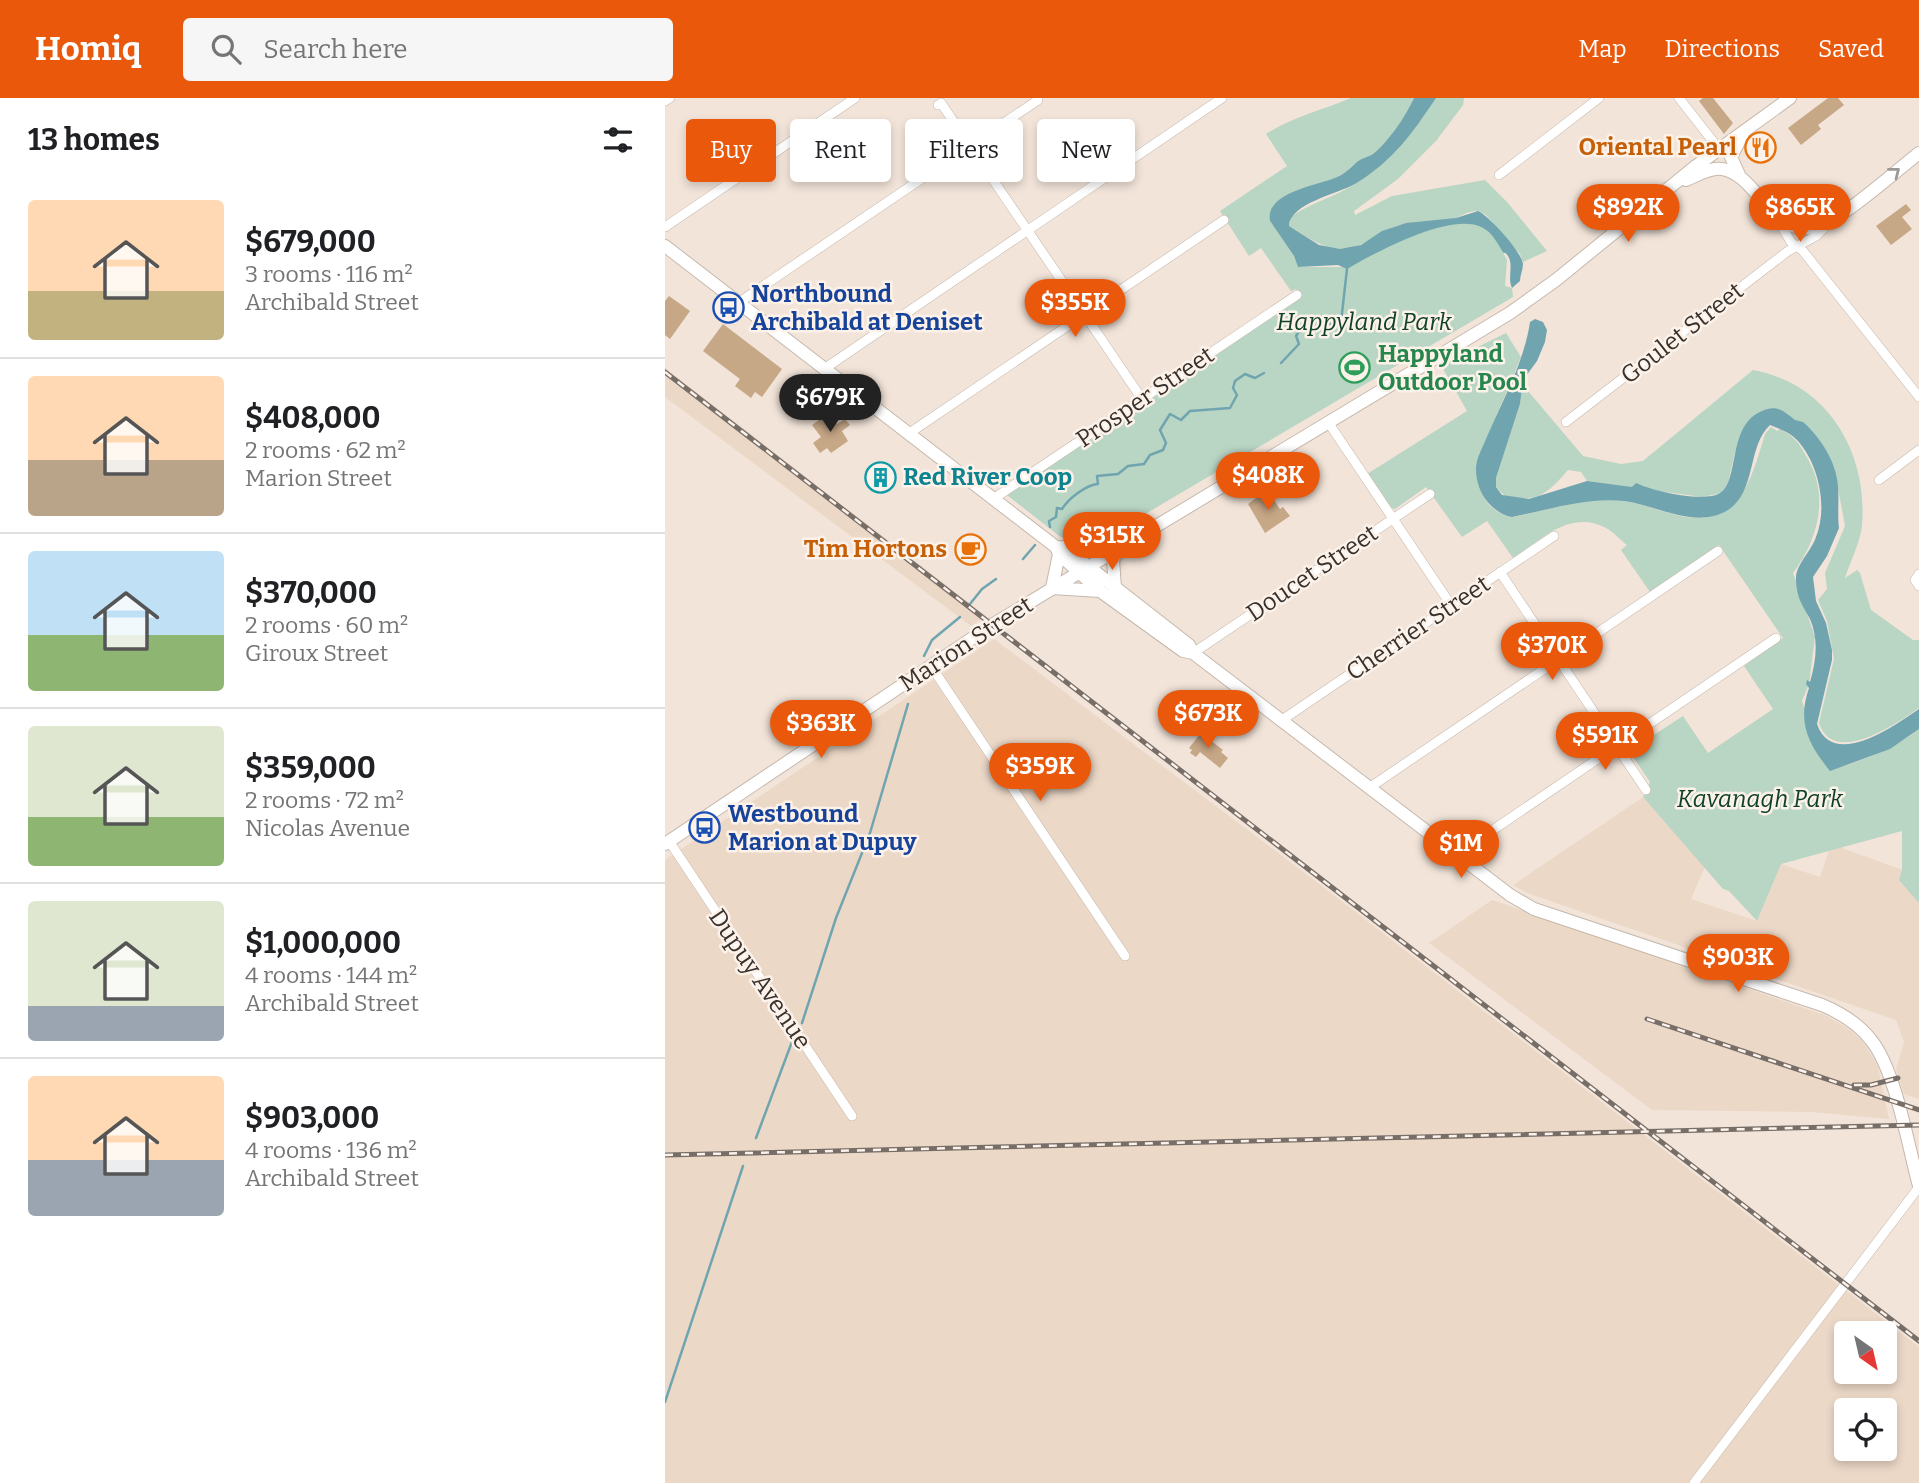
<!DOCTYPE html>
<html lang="en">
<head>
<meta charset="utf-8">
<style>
	body { margin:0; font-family:Bitter,serif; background:#f6f6f6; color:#202124; height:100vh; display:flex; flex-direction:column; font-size:26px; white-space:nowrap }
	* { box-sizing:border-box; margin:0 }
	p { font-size:23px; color:#757577 }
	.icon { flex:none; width:38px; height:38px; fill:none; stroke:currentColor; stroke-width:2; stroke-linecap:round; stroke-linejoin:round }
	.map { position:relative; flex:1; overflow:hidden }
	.drawer { display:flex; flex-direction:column; background:#fff; width:665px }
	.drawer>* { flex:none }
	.top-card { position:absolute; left:21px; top:21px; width:665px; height:63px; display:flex; gap:14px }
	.needle { width:46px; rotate:146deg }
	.fabs { position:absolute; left:1169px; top:1223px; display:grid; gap:14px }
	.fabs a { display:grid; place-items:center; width:63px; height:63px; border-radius:7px; background:#fff; box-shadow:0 4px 10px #0003; font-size:35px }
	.price { position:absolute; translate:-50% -60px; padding:0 16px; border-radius:24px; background:#ea580c; color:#fff; font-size:23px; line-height:46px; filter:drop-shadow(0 2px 4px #0008) }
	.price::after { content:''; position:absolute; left:50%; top:42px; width:21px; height:16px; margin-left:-10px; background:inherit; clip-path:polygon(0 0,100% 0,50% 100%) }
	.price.current { background:#222; color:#fff }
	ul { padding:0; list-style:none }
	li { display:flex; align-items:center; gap:21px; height:175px; padding:0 28px }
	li+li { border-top:2px solid #e0e0e0 }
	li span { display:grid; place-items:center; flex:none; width:196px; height:140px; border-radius:7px; color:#555 }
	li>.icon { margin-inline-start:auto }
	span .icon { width:84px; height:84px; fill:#fffc; stroke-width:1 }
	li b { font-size:30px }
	h2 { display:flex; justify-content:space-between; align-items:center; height:84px; padding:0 28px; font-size:30px }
	.tag { padding:0 24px; border-radius:7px; background:#fff; box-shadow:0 4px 10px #0003; font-size:24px; line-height:63px }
	.tag.current { background:#ea580c; color:#fff }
	header { display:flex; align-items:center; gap:42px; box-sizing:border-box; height:98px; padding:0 35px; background:#ea580c; color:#fff }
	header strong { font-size:33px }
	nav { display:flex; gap:38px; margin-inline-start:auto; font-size:24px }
	.search { width:490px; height:63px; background:#f6f6f6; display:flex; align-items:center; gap:18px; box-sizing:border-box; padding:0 24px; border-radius:7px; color:#757577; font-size:26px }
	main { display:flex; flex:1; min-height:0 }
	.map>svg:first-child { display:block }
	.built { fill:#ecd8c7; fill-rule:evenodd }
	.green { fill:#b9d5c4 }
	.water { fill:#70a5b0 }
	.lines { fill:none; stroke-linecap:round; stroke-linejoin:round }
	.stream { stroke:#70a5b0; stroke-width:2.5 }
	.building { fill:#c6a786 }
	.minor-casing { stroke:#c5b8ac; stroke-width:10 }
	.secondary-casing { stroke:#c5b8ac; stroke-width:14 }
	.minor { stroke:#fff; stroke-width:9 }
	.secondary { stroke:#fff; stroke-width:12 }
	.rail-casing { stroke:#776e68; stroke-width:5 }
	.rail { stroke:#fdf2e9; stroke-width:2.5; stroke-dasharray:8; stroke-linecap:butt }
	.oneway { stroke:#9b9896 }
	.labels { text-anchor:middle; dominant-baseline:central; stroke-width:5; stroke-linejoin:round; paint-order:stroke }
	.food-label { font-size:24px; font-weight:bold; fill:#c56008; stroke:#fdf2e9; text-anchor:end }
	.transit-label { font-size:24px; font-weight:bold; fill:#164399; stroke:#fdf2e9; text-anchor:start }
	.park-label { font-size:24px; font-style:italic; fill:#0f4229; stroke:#fdf2e9 }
	.street-label { font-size:24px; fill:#37312d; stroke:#fdf2e9 }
	.leisure-label { font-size:24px; font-weight:bold; fill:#27864d; stroke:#fdf2e9; text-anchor:start }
	.culture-label { font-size:24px; font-weight:bold; fill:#0d838f; stroke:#fdf2e9; text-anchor:start }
</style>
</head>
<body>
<header>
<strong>Homiq</strong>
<div class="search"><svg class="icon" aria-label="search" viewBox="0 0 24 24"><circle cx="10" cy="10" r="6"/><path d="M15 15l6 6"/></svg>Search here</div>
<nav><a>Map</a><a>Directions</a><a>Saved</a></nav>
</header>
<main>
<section class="drawer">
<h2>13 homes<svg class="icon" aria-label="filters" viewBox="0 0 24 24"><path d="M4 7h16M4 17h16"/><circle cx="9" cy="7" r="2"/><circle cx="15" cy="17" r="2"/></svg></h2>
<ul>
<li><span style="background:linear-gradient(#ffd9b3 65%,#c2b280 0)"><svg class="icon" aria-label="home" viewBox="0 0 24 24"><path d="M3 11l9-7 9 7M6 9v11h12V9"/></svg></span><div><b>$679,000</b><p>3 rooms · 116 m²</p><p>Archibald Street</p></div></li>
<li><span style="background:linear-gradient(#ffd9b3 60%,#b9a48a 0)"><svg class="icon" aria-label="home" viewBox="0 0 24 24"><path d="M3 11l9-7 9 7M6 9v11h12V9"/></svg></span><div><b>$408,000</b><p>2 rooms · 62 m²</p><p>Marion Street</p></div></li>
<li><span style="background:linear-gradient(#bfe0f5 60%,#8fb573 0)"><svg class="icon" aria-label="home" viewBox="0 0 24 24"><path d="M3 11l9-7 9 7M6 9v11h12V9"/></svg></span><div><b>$370,000</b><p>2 rooms · 60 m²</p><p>Giroux Street</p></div></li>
<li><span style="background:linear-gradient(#dfe7d0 65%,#8fb573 0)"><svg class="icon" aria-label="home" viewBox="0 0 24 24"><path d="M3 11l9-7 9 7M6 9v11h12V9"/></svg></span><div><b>$359,000</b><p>2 rooms · 72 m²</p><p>Nicolas Avenue</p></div></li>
<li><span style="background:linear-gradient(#dfe7d0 75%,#9aa5b1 0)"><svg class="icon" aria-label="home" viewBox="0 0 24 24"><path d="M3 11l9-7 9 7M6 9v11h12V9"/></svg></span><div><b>$1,000,000</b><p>4 rooms · 144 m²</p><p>Archibald Street</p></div></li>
<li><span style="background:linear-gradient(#ffd9b3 60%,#9aa5b1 0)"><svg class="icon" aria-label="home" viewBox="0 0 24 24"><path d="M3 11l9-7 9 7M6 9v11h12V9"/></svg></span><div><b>$903,000</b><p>4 rooms · 136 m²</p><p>Archibald Street</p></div></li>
</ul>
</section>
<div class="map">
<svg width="1254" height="1385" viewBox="0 0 1254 1385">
	<rect width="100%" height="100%" fill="#f2e4d9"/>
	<path class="built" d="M0,270L321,518L306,528L0,299Z
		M329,541L653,785L1254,1249V1385H0V762ZM1181,1236H1220V1274H1181ZM1181,1312H1220V1351H1181Z
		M978,699L1040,769L1026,801L1092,823L1116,766L1155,779L1166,746L1254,778V1001L1239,996L1231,971L1239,944L1231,922L862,795L848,787Z
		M827,802L1162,918L1184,931L1197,943L1207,958L1213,969L1224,1021L1146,1014L987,1012L764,845Z"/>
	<path class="green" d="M686,0H749C739,20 725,42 708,56C703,60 698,60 693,63C686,68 681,75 672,79C655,87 599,94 605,123L629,158L633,169H681L738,139L795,124L824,128L842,162L840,188L847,190L848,199L448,435C429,444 412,448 393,437L342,397L636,199L631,191L626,193L596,150L584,158L555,113L622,68L601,36C627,19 658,12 686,0Z
		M771,0H799L798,7L771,43L733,81L689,113L690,117L727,98L820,82L843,105L882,153L858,164L855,156L821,117L813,113C803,112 796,119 787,121C767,125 747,123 728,129C717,133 709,140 699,145C670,161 648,142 624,128L627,118C647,104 670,99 690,86C728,63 747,36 771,0Z
		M841,235L856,259C851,269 849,279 844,289C829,323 785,407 848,419C883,412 923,398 959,403C978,406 997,414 1016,418C1075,431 1087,379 1100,336L1106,329L1112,333L1115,331C1129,338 1134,345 1141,358C1165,396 1154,440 1128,475L1150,539L1144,586L1137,603L1158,664L1165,672C1196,663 1228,652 1254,631V805L1234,782L1237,772V733L1116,766L1092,823L1064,793L1058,791L978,699L985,684L964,653L1018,618L1043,655L1108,611L1079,568L1118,540L1054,447L985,494L956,452L962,447C955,442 949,434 941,430C905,411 876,442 848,460L822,423L797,439L761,389L730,411L724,409L702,376L802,313L776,267Z
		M1088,272C1163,286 1203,354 1197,428C1195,445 1185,464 1180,480L1192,472L1195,475L1206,512L1248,542H1254V610C1231,626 1168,669 1154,625L1169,561L1162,523L1153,502L1162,491L1160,475L1180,428L1169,369L1160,351L1138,324L1130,323C1120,312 1112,309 1097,313L1070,354L1063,385L1056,395L1037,399L922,383L916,374L903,372C883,395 873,405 841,399L831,389V380L855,306L857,286L918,358L956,366L978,363Z"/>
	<path class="water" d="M749,0H771C747,36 728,63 690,86C673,96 625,105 624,128L654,147L675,151L696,147L717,133L741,125L791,120L813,113C824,118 857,154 858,166C858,172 855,177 855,183L847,190C842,179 849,168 843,158C838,150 841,160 836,151C830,141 826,133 814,128C782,116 711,154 682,171L673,167L633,169L629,158L605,123C599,94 655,87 672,79C681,75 686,69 693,63C698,60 703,59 708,56C724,43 740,19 749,0Z
		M870,221L878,224L882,232L880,244L872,263L858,282L855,306L831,380V389L837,397L864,401L922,383L967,389L971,385C987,393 1039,405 1055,395C1075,383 1062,327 1097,313C1112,306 1120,314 1130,322L1138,324C1153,337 1169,360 1172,381C1175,397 1172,416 1174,430L1162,458L1148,479L1151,503L1161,525L1167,552V562L1152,626C1168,672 1229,628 1254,611V631L1225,651L1165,673C1143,646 1132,624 1144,590L1141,586L1142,582L1145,584C1151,563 1154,542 1145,521C1137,506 1132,501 1131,482C1130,467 1146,454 1151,439C1163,409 1154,367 1133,343C1126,335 1115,331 1105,327C1082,348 1092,393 1063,412C1030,432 992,407 959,403C922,399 883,412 847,419C826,415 811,394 811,371C811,360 817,351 821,341C837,303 859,265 865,224Z"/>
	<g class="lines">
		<path class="stream" d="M616,265L634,246L631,238L635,232L676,224L682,171
			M385,429L384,423L391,419L392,410L397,411C404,400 421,387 433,386L432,378L453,376L463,368L479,366L485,357L498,352L501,345L495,332L505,316L516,322L525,313L565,310L572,297L568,290L570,283L580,276L590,280L599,275
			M358,461L370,447
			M305,506L317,491L331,481
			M259,558L267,542L295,519
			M137,925L171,820L205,735L243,606
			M91,1040L128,941
			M0,1304L78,1068"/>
	</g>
	<path class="building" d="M1038,0H1048L1068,25L1059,36L1034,3Z
		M1163,0H1173L1179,7L1153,27L1156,31L1136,47L1123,30Z
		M1241,106L1246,112L1237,119L1247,131L1226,147L1211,128Z
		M4,198L25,213L5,241L0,237V203Z
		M58,226L117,271L97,299L90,294L86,300L70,288L75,281L38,253Z
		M164,315L172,326L180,321L185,327L177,333L183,343L166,355L162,350L155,355L148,345L156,339L147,327Z
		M602,392L615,411L618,409L625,418L600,435L583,406Z
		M305,436L320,448L305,466L291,454Z
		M536,635L558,652L556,654L563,660L555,670L535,654L531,659L525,655L527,652L524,650Z"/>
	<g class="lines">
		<defs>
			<path id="minor" d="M1014,0L1054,51
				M0,3L5,0
				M273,7L276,5L477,301
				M834,77L934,0
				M1110,117L1126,144L1138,153L1254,299
				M0,129L190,0
				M73,205L373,2
				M159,271L557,0
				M663,324L786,507
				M901,324L1123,153L1151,138L1163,126
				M243,336L559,122
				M1214,382L1254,352
				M328,401L632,197
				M835,474L981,692
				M1254,476L1250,482L1254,488
				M528,555L765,396
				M266,568L460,858
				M617,622L889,438
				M704,690L1053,453
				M4,743L187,1018
				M791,757L1111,540
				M1029,1385L1254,1089"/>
			<path id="secondary" d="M1075,79L1066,59L1077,38
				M1021,82C1031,78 1045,69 1057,71C1093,76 1108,144 1154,128C1180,119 1230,74 1254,55
				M0,148L391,449L449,450
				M391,449L394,456L435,493L518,553L528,555
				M401,451L524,547L528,555L845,797L869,811L1157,907C1176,915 1193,925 1206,942C1231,973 1243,1048 1254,1088
				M387,490L435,493
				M387,490L394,456
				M450,490L448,462L455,450
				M0,746L327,527L845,215L891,182L1031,68L1125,0"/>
		</defs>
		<use href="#minor" class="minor-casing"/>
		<use href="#secondary" class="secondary-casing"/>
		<use href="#minor" class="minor"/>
		<use href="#secondary" class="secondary"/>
		<defs>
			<path id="rail" d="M0,274L1254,1243
				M982,921L1254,1012
				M1189,987H1206L1233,980
				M0,1057L1254,1027"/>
		</defs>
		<use href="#rail" class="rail-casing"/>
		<use href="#rail" class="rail"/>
	</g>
	<defs><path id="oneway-chevron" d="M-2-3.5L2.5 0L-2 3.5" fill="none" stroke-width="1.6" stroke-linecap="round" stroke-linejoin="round" transform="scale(1.75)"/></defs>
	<use class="oneway" href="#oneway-chevron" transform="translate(1230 74) rotate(-38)"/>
	<defs>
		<symbol id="restaurant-ring" viewBox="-11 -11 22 22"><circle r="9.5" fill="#fdf2e9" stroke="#e8710a" stroke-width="1.5"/><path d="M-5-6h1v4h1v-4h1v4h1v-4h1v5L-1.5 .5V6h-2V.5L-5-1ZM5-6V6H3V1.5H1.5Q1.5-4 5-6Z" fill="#e8710a"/></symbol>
		<symbol id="bus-ring" viewBox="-11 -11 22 22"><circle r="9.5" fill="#fdf2e9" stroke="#1a4fb4" stroke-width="1.5"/><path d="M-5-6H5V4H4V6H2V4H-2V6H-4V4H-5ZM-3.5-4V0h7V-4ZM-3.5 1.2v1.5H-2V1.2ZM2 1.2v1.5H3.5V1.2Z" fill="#1a4fb4"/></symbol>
		<symbol id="stadium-ring" viewBox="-11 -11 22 22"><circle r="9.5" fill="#fdf2e9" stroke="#2e9e5b" stroke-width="1.5"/><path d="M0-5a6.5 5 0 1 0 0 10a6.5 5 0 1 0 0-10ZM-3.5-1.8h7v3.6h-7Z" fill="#2e9e5b"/></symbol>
		<symbol id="building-ring" viewBox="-11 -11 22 22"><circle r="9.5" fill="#fdf2e9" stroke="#0f9aa8" stroke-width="1.5"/><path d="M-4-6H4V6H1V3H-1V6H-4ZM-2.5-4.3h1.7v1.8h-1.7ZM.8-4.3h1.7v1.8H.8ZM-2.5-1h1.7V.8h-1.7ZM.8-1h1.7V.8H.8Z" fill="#0f9aa8"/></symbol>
		<symbol id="cafe-ring" viewBox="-11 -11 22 22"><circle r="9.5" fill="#fdf2e9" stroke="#e8710a" stroke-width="1.5"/><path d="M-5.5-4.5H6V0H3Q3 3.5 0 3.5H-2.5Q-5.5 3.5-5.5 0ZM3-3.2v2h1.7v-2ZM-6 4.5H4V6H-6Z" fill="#e8710a"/></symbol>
	</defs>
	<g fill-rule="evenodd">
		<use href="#restaurant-ring" x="1078" y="32" width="35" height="35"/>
		<use href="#bus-ring" x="46" y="192" width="35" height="35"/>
		<use href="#stadium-ring" x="672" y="252" width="35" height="35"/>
		<use href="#building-ring" x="198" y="362" width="35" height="35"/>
		<use href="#cafe-ring" x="288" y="434" width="35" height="35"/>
		<use href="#bus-ring" x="22" y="712" width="35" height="35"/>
	</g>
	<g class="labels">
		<g class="food-label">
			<text x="1072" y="49">Oriental Pearl</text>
			<text x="282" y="451">Tim Hortons</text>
		</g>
		<g class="transit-label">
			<text x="86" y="196">Northbound<tspan x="86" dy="28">Archibald at Deniset</tspan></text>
			<text x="63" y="716">Westbound<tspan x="63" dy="28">Marion at Dupuy</tspan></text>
		</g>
		<g class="park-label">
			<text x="699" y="224">Happyland Park</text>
			<text x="1095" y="701">Kavanagh Park</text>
		</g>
		<g class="street-label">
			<text transform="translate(1017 235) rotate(-38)">Goulet Street</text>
			<text transform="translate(480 299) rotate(-34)">Prosper Street</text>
			<text transform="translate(647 475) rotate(-34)">Doucet Street</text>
			<text transform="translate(753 530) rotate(-34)">Cherrier Street</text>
			<text transform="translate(301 546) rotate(-33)">Marion Street</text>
			<text transform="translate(95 881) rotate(56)">Dupuy Avenue</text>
		</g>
		<g class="leisure-label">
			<text x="713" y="256">Happyland<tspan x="713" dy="28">Outdoor Pool</tspan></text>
		</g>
		<g class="culture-label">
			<text x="238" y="379">Red River Coop</text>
		</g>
	</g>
</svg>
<div class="fabs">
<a><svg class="needle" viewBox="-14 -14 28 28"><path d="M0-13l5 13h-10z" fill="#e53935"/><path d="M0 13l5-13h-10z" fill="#757577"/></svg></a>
<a><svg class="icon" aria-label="locate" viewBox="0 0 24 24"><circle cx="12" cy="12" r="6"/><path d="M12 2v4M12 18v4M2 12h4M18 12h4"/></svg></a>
</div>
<b class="price" style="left:963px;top:146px">$892K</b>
<b class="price" style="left:1135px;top:146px">$865K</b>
<b class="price" style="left:410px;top:241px">$355K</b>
<b class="price current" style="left:165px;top:336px">$679K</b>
<b class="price" style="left:603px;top:414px">$408K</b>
<b class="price" style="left:447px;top:474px">$315K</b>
<b class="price" style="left:887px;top:584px">$370K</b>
<b class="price" style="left:543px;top:652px">$673K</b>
<b class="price" style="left:156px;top:662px">$363K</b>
<b class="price" style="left:940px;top:674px">$591K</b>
<b class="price" style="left:375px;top:705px">$359K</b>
<b class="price" style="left:796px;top:782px">$1M</b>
<b class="price" style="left:1073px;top:896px">$903K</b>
<div class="top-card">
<a class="tag current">Buy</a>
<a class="tag">Rent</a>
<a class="tag">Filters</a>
<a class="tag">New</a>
</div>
</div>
</main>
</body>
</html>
